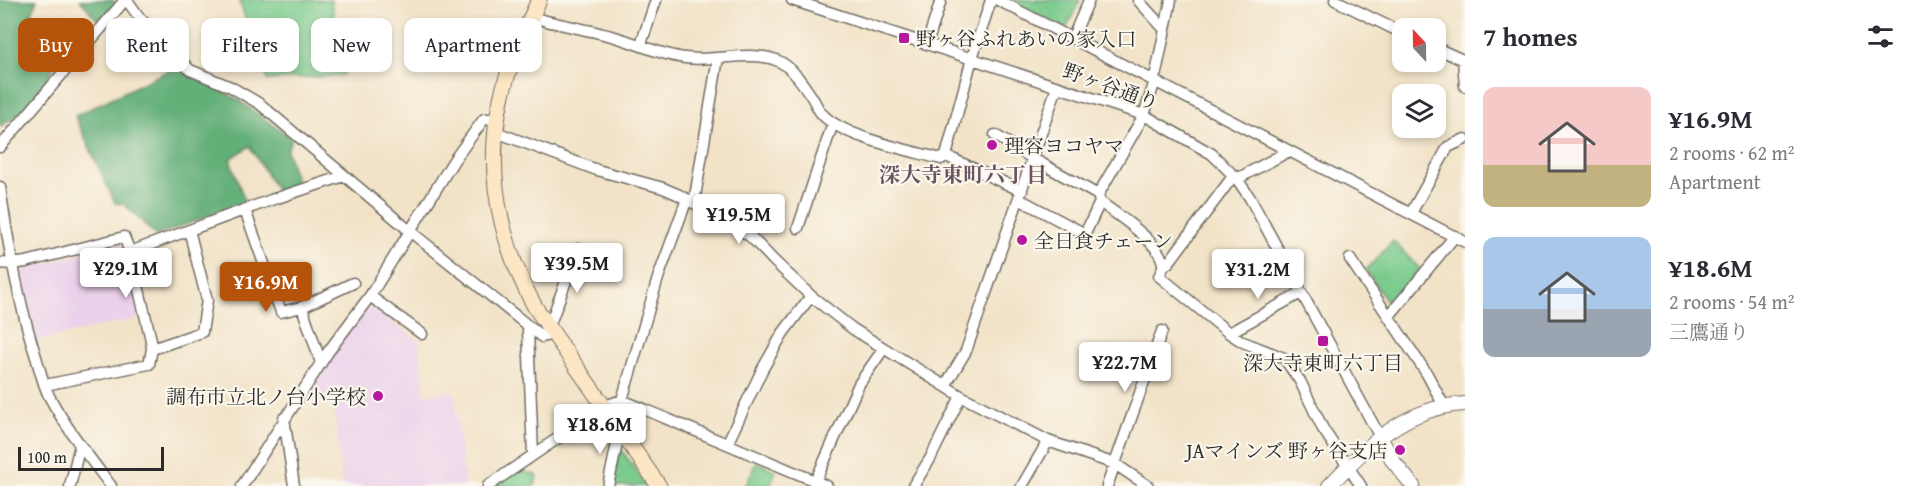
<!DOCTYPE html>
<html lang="en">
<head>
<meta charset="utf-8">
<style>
	body { margin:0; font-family:"Gentium Book Plus","Noto Serif JP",serif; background:#f7f7f7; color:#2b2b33; height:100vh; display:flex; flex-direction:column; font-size:22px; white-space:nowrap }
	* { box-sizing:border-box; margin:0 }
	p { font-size:20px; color:#7c7c81 }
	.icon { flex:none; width:33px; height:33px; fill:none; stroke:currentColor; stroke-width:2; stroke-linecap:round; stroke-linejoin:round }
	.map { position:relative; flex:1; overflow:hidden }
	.panel { display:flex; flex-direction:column; background:#fff; width:450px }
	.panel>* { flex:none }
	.top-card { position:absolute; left:18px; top:18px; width:570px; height:54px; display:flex; gap:12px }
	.needle { width:39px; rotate:338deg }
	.controls { position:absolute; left:1392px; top:18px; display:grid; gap:12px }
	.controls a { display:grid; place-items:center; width:54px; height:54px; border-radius:12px; background:#fff; box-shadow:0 3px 9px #0003; font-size:30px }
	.scale { position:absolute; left:18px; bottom:15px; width:146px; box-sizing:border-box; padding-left:6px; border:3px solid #2b2b2b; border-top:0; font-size:16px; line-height:21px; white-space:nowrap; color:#2b2b2b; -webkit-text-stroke:4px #fbf7ec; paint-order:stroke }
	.price { position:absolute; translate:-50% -51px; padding:0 14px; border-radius:6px; background:#fff; color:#222; font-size:20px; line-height:39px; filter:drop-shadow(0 2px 3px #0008) }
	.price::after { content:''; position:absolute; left:50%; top:36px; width:18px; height:14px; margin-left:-9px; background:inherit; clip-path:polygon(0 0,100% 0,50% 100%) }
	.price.on { background:#b45309; color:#fff }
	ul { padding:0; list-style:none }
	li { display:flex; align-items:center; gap:18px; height:150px; padding:0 18px }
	li span { display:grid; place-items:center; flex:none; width:168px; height:120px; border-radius:12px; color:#555 }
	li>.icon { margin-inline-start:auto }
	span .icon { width:72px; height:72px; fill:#fffc; stroke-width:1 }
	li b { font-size:26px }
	h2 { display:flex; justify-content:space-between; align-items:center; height:72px; padding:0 18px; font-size:26px }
	.pill { padding:0 21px; border-radius:12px; background:#fff; box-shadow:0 3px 9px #0003; font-size:21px; line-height:54px }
	.pill.on { background:#b45309; color:#fff }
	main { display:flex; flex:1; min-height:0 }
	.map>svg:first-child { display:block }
	.built { fill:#ebd1eb }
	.green { fill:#7acb8d; stroke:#527b5c; stroke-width:1.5 }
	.forest { fill:#63af78; stroke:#476d52; stroke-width:1.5 }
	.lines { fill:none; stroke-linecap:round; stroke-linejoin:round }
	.minor-casing { stroke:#716b62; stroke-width:13 }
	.tertiary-casing { stroke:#716b62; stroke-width:16 }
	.secondary-casing { stroke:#716b62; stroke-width:17 }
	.minor { stroke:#fff; stroke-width:10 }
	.tertiary { stroke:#fff; stroke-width:14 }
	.secondary { stroke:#fce6c4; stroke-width:15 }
	.poi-dot { fill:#b5179e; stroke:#fbf7ec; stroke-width:2 }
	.labels { text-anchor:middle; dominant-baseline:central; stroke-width:4.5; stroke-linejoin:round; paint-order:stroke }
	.poi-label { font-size:20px; fill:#2b2b2b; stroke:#fbf7ec; text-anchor:start }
	.street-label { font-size:20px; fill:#2b2b2b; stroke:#fbf7ec }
	.neighbourhood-label { font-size:21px; font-weight:bold; fill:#675362; stroke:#fbf7ec }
</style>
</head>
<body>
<main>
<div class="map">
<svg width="1465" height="486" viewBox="0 0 1465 486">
	<rect width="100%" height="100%" fill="#fbf7ec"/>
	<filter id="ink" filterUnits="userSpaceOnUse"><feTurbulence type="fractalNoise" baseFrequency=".0167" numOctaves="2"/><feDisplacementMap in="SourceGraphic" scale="12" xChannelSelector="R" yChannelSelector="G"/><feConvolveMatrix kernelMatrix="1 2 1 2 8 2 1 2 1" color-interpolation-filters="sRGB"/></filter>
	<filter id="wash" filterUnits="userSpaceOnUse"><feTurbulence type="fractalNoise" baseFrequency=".008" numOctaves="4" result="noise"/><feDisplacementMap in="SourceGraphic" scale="24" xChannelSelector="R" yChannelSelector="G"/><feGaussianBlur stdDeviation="1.35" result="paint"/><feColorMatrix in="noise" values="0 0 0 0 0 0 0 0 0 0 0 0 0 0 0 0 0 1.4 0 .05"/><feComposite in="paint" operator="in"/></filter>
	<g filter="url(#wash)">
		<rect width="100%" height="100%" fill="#f2e3c8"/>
		<path class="built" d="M122,243L140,318L35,341L17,271Z
			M368,306L419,341L425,395L454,391L465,486H342L333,397L298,401Z"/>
		<path class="green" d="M239,0H331L344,75L267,80Z
			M1007,0H1080L1066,29Z
			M1393,241L1420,269L1389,306L1366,270Z
			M620,448L647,486H612Z
			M756,462L776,471L770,486H746Z
			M517,470L537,475L535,486H494Z"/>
		<path class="forest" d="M0,0H37L32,14L63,53L29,106L0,127Z
			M80,0H113L116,4L99,22Z
			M180,68L235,98L292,138L287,151L297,184L277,192L250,146L230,159L245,202L156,236L124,204L115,203L75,116L167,71Z"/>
	</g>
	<g filter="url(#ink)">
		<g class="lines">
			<defs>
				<path id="minor" d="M127,0L139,17L190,70L231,87L260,104L411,232L542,337L552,334
					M792,0L1144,115L1212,154L1237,179L1250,198L1380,437
					M998,0L1465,242
					M1138,0L1165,30
					M1335,0L1402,33
					M531,17C559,25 588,29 615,37C639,44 661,55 685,58C713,62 751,50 776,60C792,66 804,85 813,99C816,104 818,110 822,114C844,138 909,150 941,159L946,156L1022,191
					M1072,39L1089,0
					M641,44L656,0
					M927,44L941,0
					M1436,48L1463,60L1465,86
					M1152,80L1156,73L1171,0
					M496,132L597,170L663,188L677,194L737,226L752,238L774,261L811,296L853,329L961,396L1048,441L1115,464L1148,486
					M995,135L1032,158L1098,195L1100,202C1116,214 1165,245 1163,267C1163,268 1160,275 1159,276L1229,333L1243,342L1284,358L1300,381L1323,429L1361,486
					M0,147L125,0
					M946,156L972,58L991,0
					M1237,179L1289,151
					M0,187C8,245 18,301 36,357C40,370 43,384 49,396C66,428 89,457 111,486
					M1098,195L1144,115L1155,81
					M1019,199L1085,234L1100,202
					M694,203L718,58
					M245,210L281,312L302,307L353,283
					M1411,213L1448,147L1465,139
					M798,228L833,123
					M130,252L271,200L344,176
					M1350,259L1427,374L1444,406
					M0,263L11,264L26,262L124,237L130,252L151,340L152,349L149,364L45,385
					M1163,266L1169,262L1234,175
					M370,296L422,334
					M302,307L321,363
					M1389,316L1455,236
					M529,326L528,331L533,455
					M548,329L578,249
					M1229,333L1301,293
					M152,349L202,332L207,300L189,230
					M945,386L966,351L1057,87
					M622,400L658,278L687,199
					M284,418L294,486
					M727,444L762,370L783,333L811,296
					M815,482L859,384L884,348
					M70,486L80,445
					M242,486L328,352L370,296L454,160L484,119H497
					M488,486L605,406L622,400L827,486
					M608,486L620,429
					M913,486L930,459L961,396
					M1022,486L1048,441
					M1107,486L1162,331"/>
				<path id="tertiary" d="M1380,437L1393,461L1413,486
					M1329,486C1368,445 1405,407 1465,404"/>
				<path id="secondary" d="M539,0C529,22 518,45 510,68C481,150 494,232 535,307L659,486"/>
			</defs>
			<use href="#minor" class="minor-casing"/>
			<use href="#tertiary" class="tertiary-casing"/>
			<use href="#secondary" class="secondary-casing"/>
			<use href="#minor" class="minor"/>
			<use href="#tertiary" class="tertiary"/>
			<use href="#secondary" class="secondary"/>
		</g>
	</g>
	<g class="poi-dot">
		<rect x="898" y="32" width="12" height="12" rx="3"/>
		<circle cx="992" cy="145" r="6"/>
		<circle cx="1022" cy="240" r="6"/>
		<rect x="1317" y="335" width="12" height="12" rx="3"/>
		<circle cx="378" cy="396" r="6"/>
		<circle cx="1400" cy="450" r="6"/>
	</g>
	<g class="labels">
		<g class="poi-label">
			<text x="916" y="38">野ヶ谷ふれあいの家入口</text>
			<text x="1004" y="145">理容ヨコヤマ</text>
			<text x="1034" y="240">全日食チェーン</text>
			<text x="1323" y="362" text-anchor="middle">深大寺東町六丁目</text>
			<text x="366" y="396" text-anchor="end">調布市立北ノ台小学校</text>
			<text x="1388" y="450" text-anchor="end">JAマインズ 野ヶ谷支店</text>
		</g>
		<g class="street-label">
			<text transform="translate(1111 86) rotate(20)">野ヶ谷通り</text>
		</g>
		<g class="neighbourhood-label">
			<text x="963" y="174">深大寺東町六丁目</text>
		</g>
	</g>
</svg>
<div class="controls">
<a><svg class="needle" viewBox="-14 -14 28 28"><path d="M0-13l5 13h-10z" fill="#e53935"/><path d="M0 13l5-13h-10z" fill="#7c7c81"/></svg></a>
<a><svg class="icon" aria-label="layers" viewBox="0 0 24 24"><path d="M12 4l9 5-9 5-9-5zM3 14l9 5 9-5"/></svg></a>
</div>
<div class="scale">100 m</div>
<b class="price" style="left:739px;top:245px">¥19.5M</b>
<b class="price" style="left:577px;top:294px">¥39.5M</b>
<b class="price" style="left:126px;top:299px">¥29.1M</b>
<b class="price" style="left:1258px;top:300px">¥31.2M</b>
<b class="price on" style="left:266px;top:313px">¥16.9M</b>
<b class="price" style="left:1125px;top:393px">¥22.7M</b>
<b class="price" style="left:600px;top:455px">¥18.6M</b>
<div class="top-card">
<a class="pill on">Buy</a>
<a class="pill">Rent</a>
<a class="pill">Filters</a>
<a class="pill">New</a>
<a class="pill">Apartment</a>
</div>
</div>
<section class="panel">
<h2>7 homes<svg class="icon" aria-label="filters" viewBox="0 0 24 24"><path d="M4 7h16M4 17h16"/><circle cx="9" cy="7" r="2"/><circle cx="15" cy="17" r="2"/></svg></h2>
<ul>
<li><span style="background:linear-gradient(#f6c9c9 65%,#c2b280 0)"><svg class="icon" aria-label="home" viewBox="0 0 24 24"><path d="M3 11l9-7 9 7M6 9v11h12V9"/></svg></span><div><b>¥16.9M</b><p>2 rooms · 62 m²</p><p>Apartment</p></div></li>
<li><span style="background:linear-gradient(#a9c7e8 60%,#9aa5b1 0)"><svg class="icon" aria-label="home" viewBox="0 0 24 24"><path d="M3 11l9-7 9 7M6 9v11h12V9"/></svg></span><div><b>¥18.6M</b><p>2 rooms · 54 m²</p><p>三鷹通り</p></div></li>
</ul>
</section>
</main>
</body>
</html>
